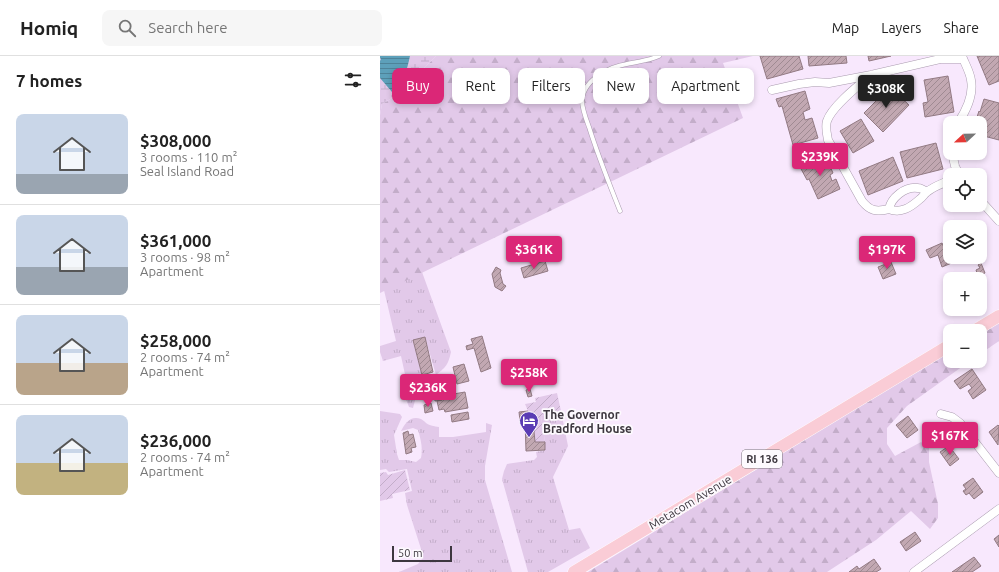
<!DOCTYPE html>
<html lang="en">
<head>
<meta charset="utf-8">
<style>
	body { margin:0; font-family:Ubuntu,sans-serif; background:#f6f6f6; color:#222; height:100vh; display:flex; flex-direction:column; font-size:15px; white-space:nowrap }
	* { box-sizing:border-box; margin:0 }
	p { font-size:13px; color:#767676 }
	.icon { flex:none; width:22px; height:22px; fill:none; stroke:currentColor; stroke-width:2; stroke-linecap:round; stroke-linejoin:round }
	.map { position:relative; flex:1; overflow:hidden }
	.sheet { display:flex; flex-direction:column; background:#fff; width:380px }
	.sheet>* { flex:none }
	.top-card { position:absolute; left:12px; top:12px; width:380px; height:36px; display:flex; gap:8px }
	.needle { width:26px; rotate:248deg }
	.controls { position:absolute; left:563px; top:60px; display:grid; gap:8px }
	.controls a { display:grid; place-items:center; width:44px; height:44px; border-radius:8px; background:#fff; box-shadow:0 2px 6px #0003; font-size:20px }
	.scale { position:absolute; left:12px; bottom:10px; width:60px; box-sizing:border-box; padding-left:4px; border:2px solid #3d373f; border-top:0; font-size:11px; line-height:14px; white-space:nowrap; color:#3d373f; -webkit-text-stroke:3px #fdfafe; paint-order:stroke }
	.price { position:absolute; translate:-50% -34px; padding:0 9px; border-radius:4px; background:#db2777; color:#fff; font-size:13px; line-height:26px; filter:drop-shadow(0 1px 2px #0008) }
	.price::after { content:''; position:absolute; left:50%; top:24px; width:12px; height:9px; margin-left:-6px; background:inherit; clip-path:polygon(0 0,100% 0,50% 100%) }
	.price.selected { background:#222; color:#fff }
	ul { padding:0; list-style:none }
	li { display:flex; align-items:center; gap:12px; height:100px; padding:0 16px }
	li+li { border-top:1px solid #e0e0e0 }
	li span { display:grid; place-items:center; flex:none; width:112px; height:80px; border-radius:8px; color:#555 }
	li>.icon { margin-inline-start:auto }
	span .icon { width:48px; height:48px; fill:#fffc; stroke-width:1 }
	li b { font-size:17px }
	h2 { display:flex; justify-content:space-between; align-items:center; height:48px; padding:0 16px; font-size:17px }
	.pill { padding:0 14px; border-radius:8px; background:#fff; box-shadow:0 2px 6px #0003; font-size:14px; line-height:36px }
	.pill.selected { background:#db2777; color:#fff }
	header { display:flex; align-items:center; gap:24px; box-sizing:border-box; height:56px; padding:0 20px; background:#fff; border-bottom:1px solid #e0e0e0 }
	header strong { font-size:19px }
	nav { display:flex; gap:22px; margin-inline-start:auto; font-size:14px }
	.search { width:280px; height:36px; background:#f6f6f6; display:flex; align-items:center; gap:10px; box-sizing:border-box; padding:0 14px; border-radius:8px; color:#767676; font-size:15px }
	main { display:flex; flex:1; min-height:0 }
	.map>svg:first-child { display:block }
	.grass { fill:url(#grass-tufts) }
	.forest { fill:url(#forest-firs) }
	.wetland { fill:url(#wetland-marsh) }
	.garden { fill:url(#garden-furrows) }
	.water { fill:url(#water-rules) }
	.building { fill:url(#building-hatch); stroke:#927a83 }
	.lines { fill:none; stroke-linecap:round; stroke-linejoin:round }
	.service-casing { stroke:#aa9baf; stroke-width:5 }
	.minor-casing { stroke:#aa9baf; stroke-width:9 }
	.primary-casing { stroke:#fff; stroke-width:13 }
	.service { stroke:#fff; stroke-width:4 }
	.minor { stroke:#fff; stroke-width:8 }
	.primary { stroke:#faccd6; stroke-width:12 }
	.labels { text-anchor:middle; dominant-baseline:central; stroke-width:3.5; stroke-linejoin:round; paint-order:stroke }
	.shield { fill:#fdfafe; stroke:#777278; stroke-width:1 }
	.shield-label { font-size:11px; font-weight:bold; fill:#3d373f }
	.poi-label { font-size:12px; font-weight:bold; fill:#3d373f; stroke:#fdfafe; text-anchor:start }
	.street-label { font-size:12px; fill:#3d373f; stroke:#fdfafe }
</style>
</head>
<body>
<header>
<strong>Homiq</strong>
<div class="search"><svg class="icon" aria-label="search" viewBox="0 0 24 24"><circle cx="10" cy="10" r="6"/><path d="M15 15l6 6"/></svg>Search here</div>
<nav><a>Map</a><a>Layers</a><a>Share</a></nav>
</header>
<main>
<section class="sheet">
<h2>7 homes<svg class="icon" aria-label="filters" viewBox="0 0 24 24"><path d="M4 7h16M4 17h16"/><circle cx="9" cy="7" r="2"/><circle cx="15" cy="17" r="2"/></svg></h2>
<ul>
<li><span style="background:linear-gradient(#c9d6e8 75%,#9aa5b1 0)"><svg class="icon" aria-label="home" viewBox="0 0 24 24"><path d="M3 11l9-7 9 7M6 9v11h12V9"/></svg></span><div><b>$308,000</b><p>3 rooms · 110 m²</p><p>Seal Island Road</p></div></li>
<li><span style="background:linear-gradient(#c9d6e8 65%,#9aa5b1 0)"><svg class="icon" aria-label="home" viewBox="0 0 24 24"><path d="M3 11l9-7 9 7M6 9v11h12V9"/></svg></span><div><b>$361,000</b><p>3 rooms · 98 m²</p><p>Apartment</p></div></li>
<li><span style="background:linear-gradient(#c9d6e8 60%,#b9a48a 0)"><svg class="icon" aria-label="home" viewBox="0 0 24 24"><path d="M3 11l9-7 9 7M6 9v11h12V9"/></svg></span><div><b>$258,000</b><p>2 rooms · 74 m²</p><p>Apartment</p></div></li>
<li><span style="background:linear-gradient(#c9d6e8 60%,#c2b280 0)"><svg class="icon" aria-label="home" viewBox="0 0 24 24"><path d="M3 11l9-7 9 7M6 9v11h12V9"/></svg></span><div><b>$236,000</b><p>2 rooms · 74 m²</p><p>Apartment</p></div></li>
</ul>
</section>
<div class="map">
<svg width="619" height="516" viewBox="0 0 619 516">
	<defs>
		<pattern id="grass-tufts" width="24" height="20" patternUnits="userSpaceOnUse"><rect width="24" height="20" fill="#e2c9e9"/><path d="M3 7l-1-3M5 7V3M7 7l1-3M15 17l-1-3M17 17v-4M19 17l1-3" fill="none" stroke="#c3adc9"/></pattern>
		<pattern id="forest-firs" width="22" height="20" patternUnits="userSpaceOnUse"><rect width="22" height="20" fill="#e2c9e9"/><path d="M5 1l3.5 6h-7zM16 11l3.5 6h-7z" fill="#c3adc9"/></pattern>
		<pattern id="wetland-marsh" width="20" height="14" patternUnits="userSpaceOnUse"><rect width="20" height="14" fill="#e2c9e9"/><path d="M1 5h8M5 5V1M11 12h8M15 12V8" fill="none" stroke="#c3adc9"/></pattern>
		<pattern id="garden-furrows" width="10" height="10" patternUnits="userSpaceOnUse"><rect width="10" height="10" fill="#e2c9e9"/><path d="M-1 1l2-2M0 10L10 0M9 11l2-2" fill="none" stroke="#c3adc9"/></pattern>
		<pattern id="water-rules" width="6" height="5" patternUnits="userSpaceOnUse"><rect width="6" height="5" fill="#5da0ba"/><path d="M0 2.5h6" fill="none" stroke="#4e8399"/></pattern>
		<pattern id="building-hatch" width="6" height="6" patternUnits="userSpaceOnUse"><rect width="6" height="6" fill="#c2a8b2"/><path d="M-1 1l2-2M0 6l6-6M5 7l2-2" fill="none" stroke="#9f8a92"/></pattern>
	</defs>
	<rect width="100%" height="100%" fill="#f8e8fd"/>
	<path class="grass" d="M42,216L71,296C68,309 66,311 56,319L45,281L33,285L44,327L38,333L33,352L29,351L26,343L22,325L26,323L21,300L3,305L0,296V290L16,285L3,230Z
		M0,355L20,358L22,361L14,379L17,398L19,404H27L36,406L41,402C43,393 41,384 38,374L33,372L21,375C25,367 31,359 41,363C43,364 45,366 46,367C50,370 54,370 59,371V381H73L106,376V367L112,369L105,410V424L132,516H19L38,508L42,503V496L27,449L25,437L32,435L27,413L9,416L6,413L0,414Z
		M181,355L188,390L173,421L189,474L200,472L210,492L168,516H148L122,423L124,415L127,408L154,404L157,401L156,396L165,394V386L161,360Z"/>
	<path class="forest" d="M56,0H373L343,7L363,62L0,237V59L2,48L17,39Z
		M619,265V285L600,298V276Z
		M570,293V305H590L527,350L507,372V388L515,400L541,386L549,392V406L558,448V462L550,473L531,455L496,484L447,516H208L282,471L384,406Z"/>
	<path class="wetland" d="M0,0H56L17,39L2,48L0,59Z"/>
	<path class="garden" d="M177,337L181,355L161,360L165,386H155L153,365H150L151,361L148,362V355L145,348L156,346L155,342Z
		M25,414L30,434L12,438L13,442L0,445V417L6,416L8,419Z"/>
	<path class="water" d="M0,0H30C27,13 24,28 12,36L0,22V5L1,3L0,2Z"/>
	<path class="building" d="M380,0H419L423,13L387,23Z
		M428,0H466L467,7L429,10Z
		M488,0H511L489,5Z
		M597,0H619V25L609,29Z
		M568,20L574,56L545,61L543,47L548,46L544,24Z
		M510,31L529,49L503,76L484,57Z
		M425,35L430,53L423,56L425,64L432,62L438,82L413,89L402,50L399,51L396,43Z
		M604,43L619,47V84L600,79V67H595L599,55L600,56Z
		M481,63L494,85L473,97L460,75Z
		M556,87L563,113L527,122L520,96Z
		M445,99L453,117L450,119L452,125L456,123L460,133L438,143L429,123L427,124L420,111Z
		M513,101L523,125L488,139L479,115Z
		M562,187L565,194L570,192V201H578L579,204L562,211L558,199L550,202L546,194Z
		M165,205L168,215L144,222L141,212Z
		M511,206L516,218L503,223L498,211Z
		M601,207L605,217L598,220L596,214L600,212L598,209Z
		M116,211L121,214L120,217L123,228L126,230L122,235L115,231L112,218Z
		M102,280L111,312L101,316L94,292L87,294L86,290L93,288L91,283Z
		M45,281L53,316L42,319L33,284Z
		M84,308L89,325L77,328L73,311Z
		M592,313L606,334L593,343L588,335L592,332L589,328L580,333L574,325Z
		M150,333L152,340L148,341L146,334Z
		M85,336L88,352L65,356L64,353L59,354L57,345L62,344V340Z
		M61,337L62,344L55,345L54,338Z
		M51,347L53,355L45,357L44,349Z
		M148,355V362L151,361L150,365H153L155,386H165V394L146,395L145,364L140,365L139,356Z
		M88,356L89,363L72,366L71,359Z
		M528,360L538,374L527,382L516,369Z
		M618,369L619,370L618,389L609,376Z
		M28,375L29,379L33,378L36,391L31,392L32,396L26,398L23,377Z
		M569,390L579,403L570,410L560,396Z
		M593,422L603,436L594,443L589,437L586,439L583,435L586,433L583,429Z
		M535,476L541,485L526,495L520,486Z
		M619,479V491L614,483Z
		M594,501L601,510L592,516H572Z
		M494,503L501,513L496,516H469L477,510L479,513Z"/>
	<g class="lines">
		<defs>
			<path id="service" d="M240,155C229,127 218,100 209,71C206,63 202,53 202,44C203,32 211,24 221,18C238,6 261,8 279,0"/>
			<path id="minor" d="M491,19C479,29 452,50 447,65C445,71 447,78 448,84L482,145C490,155 496,156 509,153C511,142 525,130 538,132C541,132 544,134 547,136
				M392,34L419,28L435,26L449,27L491,19L560,3H583
				M578,67C586,55 594,40 591,24C590,16 585,8 582,0
				M572,97L575,110L579,119
				M600,144L619,165
				M509,153C521,158 531,151 540,143C543,141 544,138 547,136C552,131 564,127 570,124
				M561,358L572,361L580,367L619,417
				M534,516L619,453"/>
			<path id="primary" d="M594,275L619,260
				M194,516L570,289"/>
		</defs>
		<use href="#service" class="service-casing"/>
		<use href="#minor" class="minor-casing"/>
		<use href="#primary" class="primary-casing"/>
		<use href="#service" class="service"/>
		<use href="#minor" class="minor"/>
		<use href="#primary" class="primary"/>
	</g>
	<defs>
		<symbol id="hotel-pin" viewBox="-11 -11 22 30"><path d="M0 17L-7.5 6A9.5 9.5 0 1 1 7.5 6Z" fill="#5a3cb4" stroke="#fdfafe"/><path d="M-6-4.5h1.5V1H6V5H4.5V3h-9V5H-6ZM-4 0a1.8 1.8 0 1 1 3.6 0ZM.5 0V-2.5h3Q6-2.5 6 0Z" fill="#fff"/></symbol>
	</defs>
	<g fill-rule="evenodd">
		<use href="#hotel-pin" x="138" y="354" width="22" height="30"/>
	</g>
	<g class="labels">
		<rect class="shield" x="362" y="394" width="40" height="18" rx="3"/>
		<g class="shield-label">
			<text x="382" y="403">RI 136</text>
		</g>
		<g class="poi-label">
			<text x="163" y="358">The Governor<tspan x="163" dy="14">Bradford House</tspan></text>
		</g>
		<g class="street-label">
			<text transform="translate(310 446) rotate(-31)">Metacom Avenue</text>
		</g>
	</g>
</svg>
<div class="controls">
<a><svg class="needle" viewBox="-14 -14 28 28"><path d="M0-13l5 13h-10z" fill="#e53935"/><path d="M0 13l5-13h-10z" fill="#767676"/></svg></a>
<a><svg class="icon" aria-label="locate" viewBox="0 0 24 24"><circle cx="12" cy="12" r="6"/><path d="M12 2v4M12 18v4M2 12h4M18 12h4"/></svg></a>
<a><svg class="icon" aria-label="layers" viewBox="0 0 24 24"><path d="M12 4l9 5-9 5-9-5zM3 14l9 5 9-5"/></svg></a>
<a>+</a>
<a>−</a>
</div>
<div class="scale">50 m</div>
<b class="price selected" style="left:506px;top:53px">$308K</b>
<b class="price" style="left:440px;top:121px">$239K</b>
<b class="price" style="left:154px;top:214px">$361K</b>
<b class="price" style="left:507px;top:214px">$197K</b>
<b class="price" style="left:149px;top:337px">$258K</b>
<b class="price" style="left:48px;top:352px">$236K</b>
<b class="price" style="left:570px;top:400px">$167K</b>
<div class="top-card">
<a class="pill selected">Buy</a>
<a class="pill">Rent</a>
<a class="pill">Filters</a>
<a class="pill">New</a>
<a class="pill">Apartment</a>
</div>
</div>
</main>
</body>
</html>
